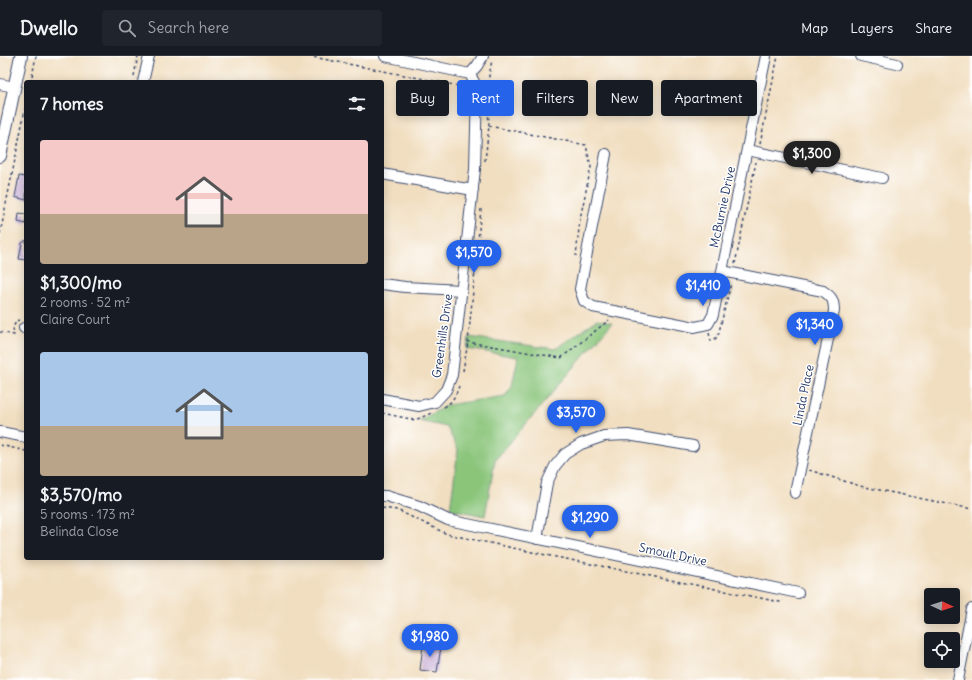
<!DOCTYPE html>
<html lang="en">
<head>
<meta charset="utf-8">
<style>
	body { margin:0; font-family:Delius,sans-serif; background:#20242c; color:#f1f3f6; height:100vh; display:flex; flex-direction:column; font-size:15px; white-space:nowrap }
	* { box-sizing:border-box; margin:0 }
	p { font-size:13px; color:#9ea1a6 }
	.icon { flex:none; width:22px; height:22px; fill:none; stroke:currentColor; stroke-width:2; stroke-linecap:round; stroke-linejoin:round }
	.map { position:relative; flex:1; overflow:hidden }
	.panel { position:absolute; left:24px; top:24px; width:360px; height:480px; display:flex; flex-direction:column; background:#171b24; border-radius:4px; box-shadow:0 2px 10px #0003 }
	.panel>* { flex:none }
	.guide { position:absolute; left:396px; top:24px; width:380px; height:36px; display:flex; gap:8px }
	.needle { width:26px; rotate:93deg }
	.tools { position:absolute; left:924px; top:532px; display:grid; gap:8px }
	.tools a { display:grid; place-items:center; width:36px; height:36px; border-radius:4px; background:#171b24; box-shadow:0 2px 10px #0003; font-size:20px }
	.price { position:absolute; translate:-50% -34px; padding:0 9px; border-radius:14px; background:#2563eb; color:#fff; font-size:13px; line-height:26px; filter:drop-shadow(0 1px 2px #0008) }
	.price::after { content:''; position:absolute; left:50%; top:24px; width:12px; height:9px; margin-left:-6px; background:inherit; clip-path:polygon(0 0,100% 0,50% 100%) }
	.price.active { background:#222; color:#fff }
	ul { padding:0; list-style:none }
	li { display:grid; align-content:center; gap:8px; height:212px; padding:0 16px }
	li span { display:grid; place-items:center; height:124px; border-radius:4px; color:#555 }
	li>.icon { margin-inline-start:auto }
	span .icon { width:72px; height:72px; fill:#fffc; stroke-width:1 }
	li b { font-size:17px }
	h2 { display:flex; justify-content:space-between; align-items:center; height:48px; padding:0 16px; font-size:17px }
	.chip { padding:0 14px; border-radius:4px; background:#171b24; box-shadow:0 2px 10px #0003; font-size:14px; line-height:36px }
	.chip.active { background:#2563eb; color:#fff }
	header { display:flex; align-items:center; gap:24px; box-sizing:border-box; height:56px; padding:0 20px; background:#171b24; border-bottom:1px solid #363941 }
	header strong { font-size:19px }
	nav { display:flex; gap:22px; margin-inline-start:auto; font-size:14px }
	.search { width:280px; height:36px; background:#20242c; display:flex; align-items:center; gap:10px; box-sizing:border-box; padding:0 14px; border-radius:4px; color:#9ea1a6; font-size:15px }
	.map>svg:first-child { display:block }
	.green { fill:#8ac57a; stroke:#527a6c }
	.building { fill:#c7aed5 }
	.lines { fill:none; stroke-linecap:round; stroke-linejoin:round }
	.minor-casing { stroke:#3b496d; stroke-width:12 }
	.tertiary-casing { stroke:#3b496d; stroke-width:14 }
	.path { stroke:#3b496d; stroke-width:1.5; stroke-dasharray:3 3; stroke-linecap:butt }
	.minor { stroke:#fff; stroke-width:10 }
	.tertiary { stroke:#fff; stroke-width:12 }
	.labels { text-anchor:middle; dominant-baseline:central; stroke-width:3; stroke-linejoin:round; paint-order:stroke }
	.street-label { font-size:12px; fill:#1b2f5e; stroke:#fff }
</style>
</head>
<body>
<header>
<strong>Dwello</strong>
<div class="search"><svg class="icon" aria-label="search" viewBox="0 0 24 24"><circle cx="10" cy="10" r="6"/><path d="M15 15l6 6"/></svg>Search here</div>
<nav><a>Map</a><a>Layers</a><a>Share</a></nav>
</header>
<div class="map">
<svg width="972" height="624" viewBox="0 0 972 624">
	<rect width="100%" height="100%" fill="#fff"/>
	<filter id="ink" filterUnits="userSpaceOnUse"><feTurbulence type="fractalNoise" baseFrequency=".025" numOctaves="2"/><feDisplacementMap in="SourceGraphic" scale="8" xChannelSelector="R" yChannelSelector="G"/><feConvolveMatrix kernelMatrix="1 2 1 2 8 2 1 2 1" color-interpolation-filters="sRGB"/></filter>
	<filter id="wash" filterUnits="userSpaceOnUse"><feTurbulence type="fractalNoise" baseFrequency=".012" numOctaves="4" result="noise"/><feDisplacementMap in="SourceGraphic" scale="16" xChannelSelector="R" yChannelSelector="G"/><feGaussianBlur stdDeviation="0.9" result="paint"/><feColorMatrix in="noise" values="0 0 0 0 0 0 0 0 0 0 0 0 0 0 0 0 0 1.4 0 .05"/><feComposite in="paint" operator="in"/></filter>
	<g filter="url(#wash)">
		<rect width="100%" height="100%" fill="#f1dec0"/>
		<path class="green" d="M597,264L612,267L495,404L485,460L450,453L458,394L447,371L419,365L447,349L505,340L512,330L518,301L467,293L469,281L555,293Z"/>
		<g id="blocks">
			<path class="building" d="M19,120L26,121V144L15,141Z
				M19,157L26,158V168L18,166Z
				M26,184V204L19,203L22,187Z
				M423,589L441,591L437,616L420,614Z"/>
		</g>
	</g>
	<g filter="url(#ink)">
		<use href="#blocks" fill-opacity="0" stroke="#3b496d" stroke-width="1"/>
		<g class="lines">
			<defs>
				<path id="minor" d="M385,0L470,18L477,10L483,0
					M861,0L897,8
					M143,26L149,0
					M0,28L14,31
					M747,94L882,122
					M606,98L580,233L584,245L593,251L695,271L708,268L713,259L766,0
					M382,118L473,134
					M722,215L823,235C832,241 834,244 834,255L795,437
					M382,228L405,231L461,234
					M24,272L26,273
					M382,343L419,350L435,346L446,334L452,319L475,113L477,32L470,18
					M0,376L26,381
					M382,440H386L419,450L448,464L798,537
					M537,483L547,427L555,410L565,398L581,388L604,380L628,379L693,390
					M958,624L972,553"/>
				<path id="tertiary" d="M0,100L21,0"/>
			</defs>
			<use href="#minor" class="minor-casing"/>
			<use href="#tertiary" class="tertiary-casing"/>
			<path class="path" d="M308,0L459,30H465
				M134,20L138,0
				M31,26L36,0
				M489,70L586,89L591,111L580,163L576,200
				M760,88L778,0
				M485,105L489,70L487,31L492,4
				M481,153L468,286L561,302L609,264
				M0,178L26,49
				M735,208L756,106
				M0,276L14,279L13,272L16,265L19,264
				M709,277L711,285L715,283L718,280L731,227
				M463,315L468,286
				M444,351C452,347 456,339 459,330
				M382,357L415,364L432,357
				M0,389L26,395
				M809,414L860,430L972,453
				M382,452L397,454L447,478L551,500L780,546L783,544"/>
			<use href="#minor" class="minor"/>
			<use href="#tertiary" class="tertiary"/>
		</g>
	</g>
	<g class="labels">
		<g class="street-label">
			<text transform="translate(722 151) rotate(-78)">McBurnie Drive</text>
			<text transform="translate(442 280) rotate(-82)">Greenhills Drive</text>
			<text transform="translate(803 339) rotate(-78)">Linda Place</text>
			<text transform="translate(673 498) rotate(12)">Smoult Drive</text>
		</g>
	</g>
</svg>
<div class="tools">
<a><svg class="needle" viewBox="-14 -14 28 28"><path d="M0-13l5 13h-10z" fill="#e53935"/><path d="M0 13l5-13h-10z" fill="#9ea1a6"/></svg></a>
<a><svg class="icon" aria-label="locate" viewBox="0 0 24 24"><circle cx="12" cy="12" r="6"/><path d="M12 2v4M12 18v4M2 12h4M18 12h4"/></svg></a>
</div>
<b class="price active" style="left:812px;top:119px">$1,300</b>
<b class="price" style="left:474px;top:218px">$1,570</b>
<b class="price" style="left:703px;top:251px">$1,410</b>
<b class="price" style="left:815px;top:290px">$1,340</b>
<b class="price" style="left:576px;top:378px">$3,570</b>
<b class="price" style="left:590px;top:483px">$1,290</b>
<b class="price" style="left:430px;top:602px">$1,980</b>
<div class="guide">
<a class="chip">Buy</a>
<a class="chip active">Rent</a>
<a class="chip">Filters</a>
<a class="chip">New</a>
<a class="chip">Apartment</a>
</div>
<section class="panel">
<h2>7 homes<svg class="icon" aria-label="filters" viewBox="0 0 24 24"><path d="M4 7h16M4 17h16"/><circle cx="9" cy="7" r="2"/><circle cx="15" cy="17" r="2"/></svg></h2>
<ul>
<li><span style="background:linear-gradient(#f6c9c9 60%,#b9a48a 0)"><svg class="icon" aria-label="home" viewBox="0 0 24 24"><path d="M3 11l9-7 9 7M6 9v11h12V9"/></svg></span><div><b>$1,300/mo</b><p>2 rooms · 52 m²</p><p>Claire Court</p></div></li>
<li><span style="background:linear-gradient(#a9c7e8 60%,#b9a48a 0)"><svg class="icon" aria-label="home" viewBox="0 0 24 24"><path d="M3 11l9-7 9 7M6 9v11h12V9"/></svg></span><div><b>$3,570/mo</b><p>5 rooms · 173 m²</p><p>Belinda Close</p></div></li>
</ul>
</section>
</div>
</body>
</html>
